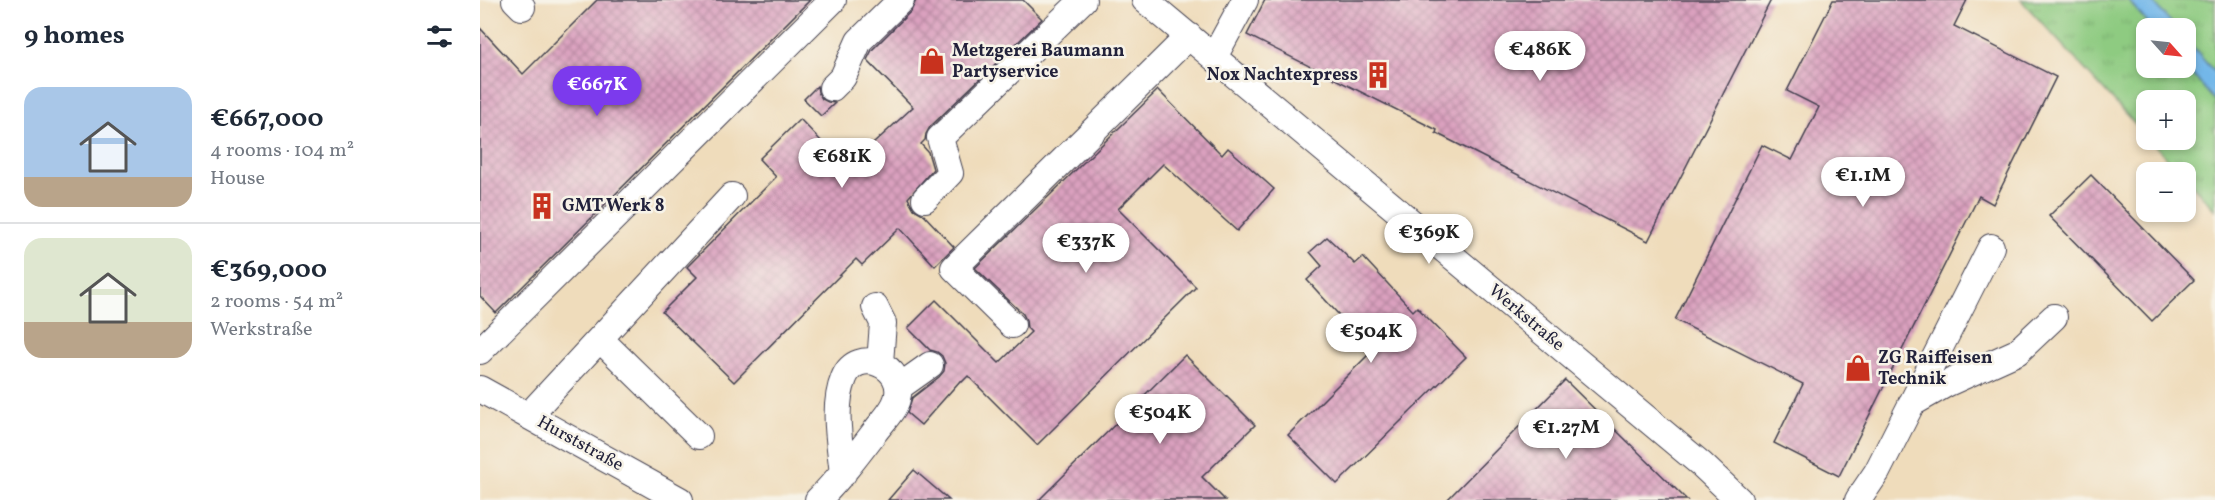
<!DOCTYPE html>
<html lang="en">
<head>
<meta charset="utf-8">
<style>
	body { margin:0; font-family:Vollkorn,serif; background:#f6f6f7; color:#1f2937; height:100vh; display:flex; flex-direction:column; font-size:22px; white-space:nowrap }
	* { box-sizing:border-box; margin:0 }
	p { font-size:20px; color:#747a83 }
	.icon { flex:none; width:33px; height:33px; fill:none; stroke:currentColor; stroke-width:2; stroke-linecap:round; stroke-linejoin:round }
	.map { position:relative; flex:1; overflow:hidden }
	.drawer { display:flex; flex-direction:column; background:#fff; width:480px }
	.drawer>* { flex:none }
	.needle { width:39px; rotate:117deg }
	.buttons { position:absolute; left:1656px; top:18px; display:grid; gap:12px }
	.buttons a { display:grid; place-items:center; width:60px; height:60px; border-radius:12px; background:#fff; box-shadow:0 3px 9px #0003; font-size:30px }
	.price { position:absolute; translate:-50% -51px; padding:0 14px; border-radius:21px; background:#fff; color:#222; font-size:20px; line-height:39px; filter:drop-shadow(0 2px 3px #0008) }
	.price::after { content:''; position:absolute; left:50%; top:36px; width:18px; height:14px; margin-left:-9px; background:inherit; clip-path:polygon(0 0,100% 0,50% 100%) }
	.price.selected { background:#7c3aed; color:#fff }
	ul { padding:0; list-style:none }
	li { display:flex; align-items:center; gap:18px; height:150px; padding:0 24px }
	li+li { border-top:2px solid #e0e1e3 }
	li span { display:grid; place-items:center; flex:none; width:168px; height:120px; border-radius:18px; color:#555 }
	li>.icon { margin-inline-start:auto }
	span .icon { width:72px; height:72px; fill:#fffc; stroke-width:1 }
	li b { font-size:26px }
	h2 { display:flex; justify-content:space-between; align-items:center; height:72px; padding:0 24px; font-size:26px }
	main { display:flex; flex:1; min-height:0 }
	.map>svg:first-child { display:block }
	.grass { fill:url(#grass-tufts); stroke:#58765e; stroke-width:1.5 }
	.water { fill:#73b7e9; stroke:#4a6c92; stroke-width:1.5 }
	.building { fill:url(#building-cross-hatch) }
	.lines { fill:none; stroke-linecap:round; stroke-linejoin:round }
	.minor-casing { stroke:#413e4e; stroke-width:28 }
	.minor { stroke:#fff; stroke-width:26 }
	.labels { text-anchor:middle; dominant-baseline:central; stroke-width:5; stroke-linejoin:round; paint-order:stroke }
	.poi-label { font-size:18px; font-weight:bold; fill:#22223b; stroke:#f7f3e8; text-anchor:start }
	.street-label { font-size:18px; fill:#22223b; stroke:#f7f3e8 }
</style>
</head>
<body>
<main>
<section class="drawer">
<h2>9 homes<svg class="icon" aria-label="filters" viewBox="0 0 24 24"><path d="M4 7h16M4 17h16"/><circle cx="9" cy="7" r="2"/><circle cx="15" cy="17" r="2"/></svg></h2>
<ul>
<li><span style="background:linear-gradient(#a9c7e8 75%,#b9a48a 0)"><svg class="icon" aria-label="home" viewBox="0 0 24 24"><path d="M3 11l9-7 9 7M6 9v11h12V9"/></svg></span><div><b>€667,000</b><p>4 rooms · 104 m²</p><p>House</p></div></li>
<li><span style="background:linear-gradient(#dfe7d0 70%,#b9a48a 0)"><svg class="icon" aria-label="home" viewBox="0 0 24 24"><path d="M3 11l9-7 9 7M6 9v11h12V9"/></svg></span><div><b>€369,000</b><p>2 rooms · 54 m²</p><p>Werkstraße</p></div></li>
</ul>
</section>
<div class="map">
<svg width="1735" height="500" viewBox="0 0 1735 500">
	<defs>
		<pattern id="grass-tufts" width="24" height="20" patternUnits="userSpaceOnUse" patternTransform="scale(1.5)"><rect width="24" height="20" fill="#8ecb81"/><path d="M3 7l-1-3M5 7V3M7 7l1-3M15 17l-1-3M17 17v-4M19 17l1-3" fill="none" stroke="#7aae70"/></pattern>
		<pattern id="building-cross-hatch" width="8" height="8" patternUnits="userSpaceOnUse" patternTransform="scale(1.5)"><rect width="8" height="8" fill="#dba1bf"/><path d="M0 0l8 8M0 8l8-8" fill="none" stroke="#b1839c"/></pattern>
	</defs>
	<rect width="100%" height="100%" fill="#f7f3e8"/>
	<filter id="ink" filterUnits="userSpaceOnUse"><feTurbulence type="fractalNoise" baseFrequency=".0167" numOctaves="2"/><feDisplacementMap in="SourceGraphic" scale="12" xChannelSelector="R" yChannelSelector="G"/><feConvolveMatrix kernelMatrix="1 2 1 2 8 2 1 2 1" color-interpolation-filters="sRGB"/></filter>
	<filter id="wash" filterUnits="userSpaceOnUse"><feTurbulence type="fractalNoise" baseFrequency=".008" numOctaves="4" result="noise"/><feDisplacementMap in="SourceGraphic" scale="24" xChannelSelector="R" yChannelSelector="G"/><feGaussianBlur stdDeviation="1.35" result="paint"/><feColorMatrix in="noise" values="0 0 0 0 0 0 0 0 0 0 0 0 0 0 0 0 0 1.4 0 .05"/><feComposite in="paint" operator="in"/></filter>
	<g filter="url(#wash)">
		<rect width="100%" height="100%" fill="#efdcbb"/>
		<path class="grass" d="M1541,0H1648L1672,28H1666V68L1706,67L1735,101V210L1706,178V172H1700L1670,140H1706V100H1666V136Z
			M1671,0H1735V73L1706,40V28H1696Z"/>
		<path class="water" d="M1648,0H1671L1696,28H1672Z
			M1706,40L1735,73V101L1706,67Z"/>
		<g id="blocks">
			<path class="building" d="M117,0H330L16,313L0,296V28L43,74Z
				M436,0H543L562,19L450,127L446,134L445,140L441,144L448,152L453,169L428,198L434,209L443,214L474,247L455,266L420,228L382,265L376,259L254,382L182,312L217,277L207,267L296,177L279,159L320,119L367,168L433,107L387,60L392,50L431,11Z
				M785,0H1291L1168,241L956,133L957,130L767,35Z
				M1353,0H1487L1474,26L1576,77L1513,204L1499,196L1359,476L1294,443L1323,384L1195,320L1282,145L1312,160L1339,107L1307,91Z
				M337,86L338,92L342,99L348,102L355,103L341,116L324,99Z
				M678,90L742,155L748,148L794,189L757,231L683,164L638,209L716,287L557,445L488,376L482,382L480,381L441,425L427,413L432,398L459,377L464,371L465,363L462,356L457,352L450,350L428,328L456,300L519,363L551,332L547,328L546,320L543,314L495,268Z
				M1611,175L1714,280L1672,321L1569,216Z
				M847,237L875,264L883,257L933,311L937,307L986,357L857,484L808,435L892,351L827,280L842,266L830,252Z
				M705,355L775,425L722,477L745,500H559Z
				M1085,380L1207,500H967Z
				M434,470L469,500H408Z"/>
		</g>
	</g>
	<g filter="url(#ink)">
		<use href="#blocks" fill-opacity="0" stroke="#413e4e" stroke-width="1.5"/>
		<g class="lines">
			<defs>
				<path id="minor" d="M35,0L42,7
					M665,0L1221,464L1259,500
					M734,57L765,0
					M352,88L363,77L379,41L421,0
					M445,199L470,173L460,138L603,0
					M395,307L403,323L400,363
					M532,325L474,268L709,36
					M120,339L219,436
					M0,351L353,0
					M419,387L450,365
					M0,389L200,500
					M1431,404L1466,384L1537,352L1574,317
					M49,415L252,196
					M338,500C360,478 378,454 397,429C404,420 414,410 417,399C427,366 377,345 364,378C352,407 360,444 363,474
					M1378,500L1397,472L1511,247"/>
			</defs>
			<use href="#minor" class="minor-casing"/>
			<use href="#minor" class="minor"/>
		</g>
	</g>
	<defs>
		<symbol id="shop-bare" viewBox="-9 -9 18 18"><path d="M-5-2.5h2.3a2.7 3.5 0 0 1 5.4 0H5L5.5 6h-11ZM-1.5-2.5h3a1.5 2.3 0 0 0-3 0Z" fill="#c8321e" stroke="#f7f3e8" stroke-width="2.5" paint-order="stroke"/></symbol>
		<symbol id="building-bare" viewBox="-9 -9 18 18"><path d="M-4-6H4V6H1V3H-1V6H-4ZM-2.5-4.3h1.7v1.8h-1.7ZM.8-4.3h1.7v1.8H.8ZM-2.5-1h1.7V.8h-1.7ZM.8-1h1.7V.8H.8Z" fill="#c8321e" stroke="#f7f3e8" stroke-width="2.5" paint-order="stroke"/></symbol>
	</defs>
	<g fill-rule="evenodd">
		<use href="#shop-bare" x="433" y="42" width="38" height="38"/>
		<use href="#building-bare" x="879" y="56" width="38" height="38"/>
		<use href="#building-bare" x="43" y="187" width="38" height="38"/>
		<use href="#shop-bare" x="1359" y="349" width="38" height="38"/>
	</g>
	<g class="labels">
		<g class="poi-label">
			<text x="472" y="51">Metzgerei Baumann<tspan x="472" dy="21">Partyservice</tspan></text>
			<text x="878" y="75" text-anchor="end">Nox Nachtexpress</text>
			<text x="82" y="206">GMT Werk 8</text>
			<text x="1398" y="358">ZG Raiffeisen<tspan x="1398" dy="21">Technik</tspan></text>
		</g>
		<g class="street-label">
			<text transform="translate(1046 318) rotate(40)">Werkstraße</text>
			<text transform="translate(100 444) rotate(29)">Hurststraße</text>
		</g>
	</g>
</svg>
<div class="buttons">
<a><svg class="needle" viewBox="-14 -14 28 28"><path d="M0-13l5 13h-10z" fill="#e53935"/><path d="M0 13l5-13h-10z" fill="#747a83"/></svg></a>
<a>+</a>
<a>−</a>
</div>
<b class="price" style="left:1060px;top:82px">€486K</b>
<b class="price selected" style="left:117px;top:117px">€667K</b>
<b class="price" style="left:362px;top:189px">€681K</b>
<b class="price" style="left:1383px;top:208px">€1.1M</b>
<b class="price" style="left:949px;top:265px">€369K</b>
<b class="price" style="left:606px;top:274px">€337K</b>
<b class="price" style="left:891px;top:364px">€504K</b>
<b class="price" style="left:680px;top:445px">€504K</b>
<b class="price" style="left:1086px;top:460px">€1.27M</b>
</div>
</main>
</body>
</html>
